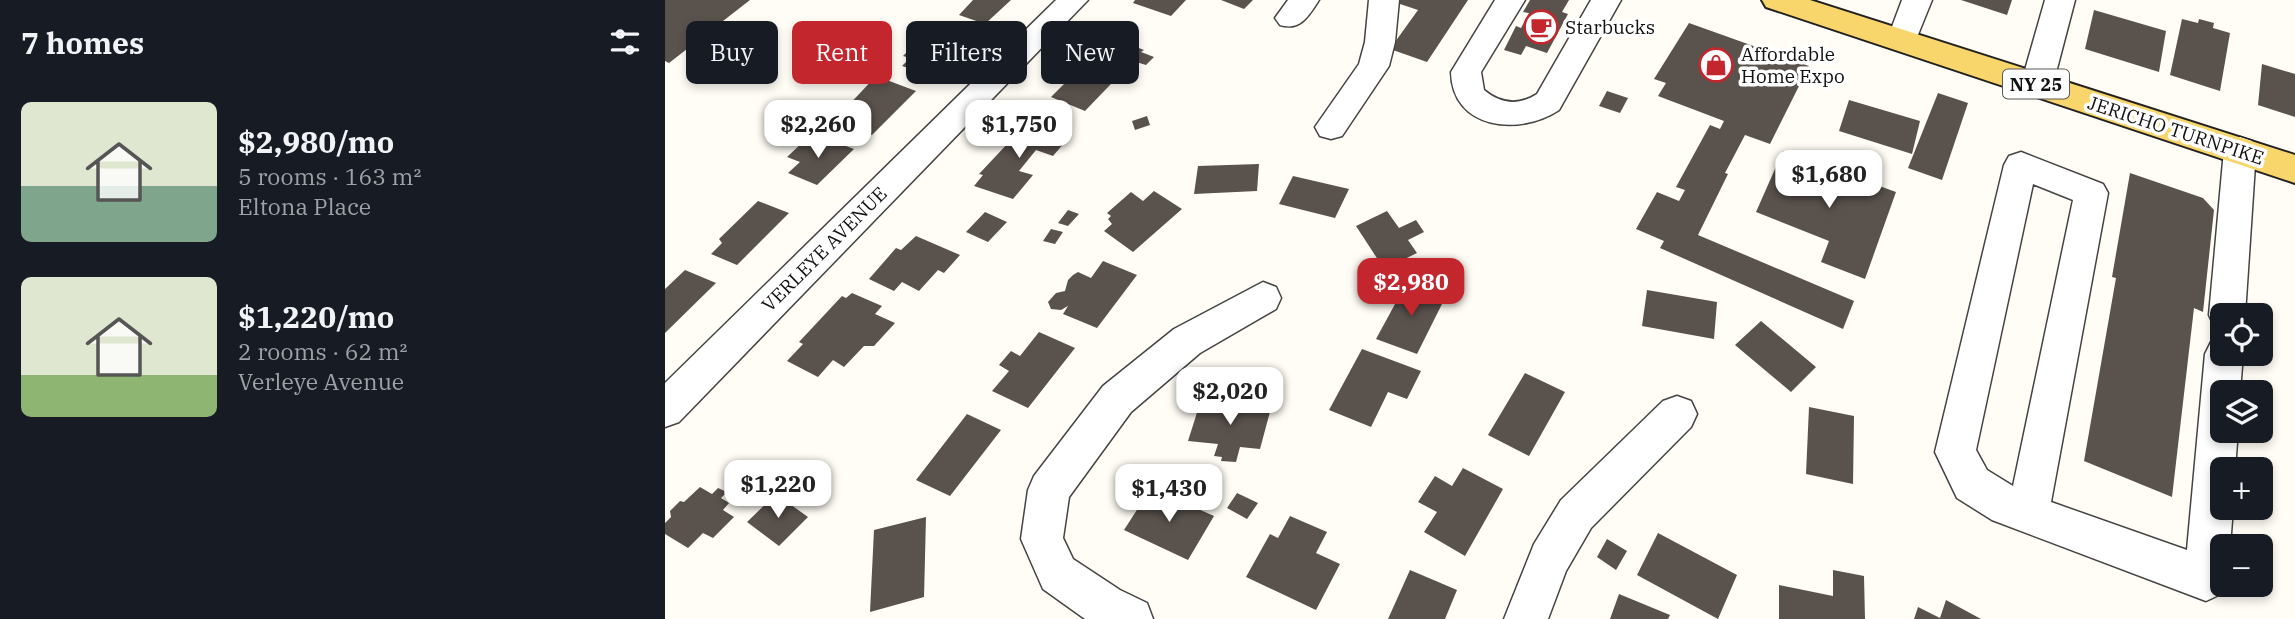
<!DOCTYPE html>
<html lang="en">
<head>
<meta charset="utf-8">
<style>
	body { margin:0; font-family:"IBM Plex Serif",serif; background:#20242c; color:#f1f3f6; height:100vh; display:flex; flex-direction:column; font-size:26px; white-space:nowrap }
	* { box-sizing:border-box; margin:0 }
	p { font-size:23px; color:#9ea1a6 }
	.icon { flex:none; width:38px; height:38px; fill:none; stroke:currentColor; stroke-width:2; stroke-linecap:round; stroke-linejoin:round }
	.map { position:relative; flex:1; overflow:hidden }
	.panel { display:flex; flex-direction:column; background:#171b24; width:665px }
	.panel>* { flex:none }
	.guide { position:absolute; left:21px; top:21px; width:665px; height:63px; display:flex; gap:14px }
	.controls { position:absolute; left:1545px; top:303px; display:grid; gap:14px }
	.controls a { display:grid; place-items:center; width:63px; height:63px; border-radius:10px; background:#171b24; box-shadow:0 4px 10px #0003; font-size:35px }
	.price { position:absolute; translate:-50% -60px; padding:0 16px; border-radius:14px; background:#fff; color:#222; font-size:23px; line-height:46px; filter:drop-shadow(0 2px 4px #0008) }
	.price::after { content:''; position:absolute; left:50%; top:42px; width:21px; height:16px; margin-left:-10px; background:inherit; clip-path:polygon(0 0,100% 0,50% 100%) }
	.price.selected { background:#c4262e; color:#fff }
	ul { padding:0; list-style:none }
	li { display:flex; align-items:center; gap:21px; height:175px; padding:0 21px }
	li span { display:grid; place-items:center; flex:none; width:196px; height:140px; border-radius:10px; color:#555 }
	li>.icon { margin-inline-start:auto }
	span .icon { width:84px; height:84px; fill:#fffc; stroke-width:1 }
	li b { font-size:30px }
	h2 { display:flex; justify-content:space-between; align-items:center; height:84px; padding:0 21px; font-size:30px }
	.pill { padding:0 24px; border-radius:10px; background:#171b24; box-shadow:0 4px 10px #0003; font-size:24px; line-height:63px }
	.pill.selected { background:#c4262e; color:#fff }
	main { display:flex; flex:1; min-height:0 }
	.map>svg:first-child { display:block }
	.building { fill:#5a524d }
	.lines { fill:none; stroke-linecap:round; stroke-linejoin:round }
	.minor-casing { stroke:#444; stroke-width:3 }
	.major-casing { stroke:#222; stroke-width:4 }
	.minor { fill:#fff; fill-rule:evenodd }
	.major { fill:#f9d66b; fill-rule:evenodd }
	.labels { text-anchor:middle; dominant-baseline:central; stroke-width:7; stroke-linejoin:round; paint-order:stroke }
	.shield { fill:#fff; stroke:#585858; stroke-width:2 }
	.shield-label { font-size:18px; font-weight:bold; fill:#111 }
	.poi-label { font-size:19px; fill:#111; stroke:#fff; text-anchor:start }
	.street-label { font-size:19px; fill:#111; stroke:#fff }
</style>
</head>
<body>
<main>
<section class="panel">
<h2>7 homes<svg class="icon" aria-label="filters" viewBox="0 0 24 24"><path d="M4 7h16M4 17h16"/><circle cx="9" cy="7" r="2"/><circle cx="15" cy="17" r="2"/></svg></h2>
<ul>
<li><span style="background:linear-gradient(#dfe7d0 60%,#7fa58c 0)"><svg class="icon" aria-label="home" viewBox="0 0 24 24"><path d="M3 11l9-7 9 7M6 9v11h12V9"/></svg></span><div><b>$2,980/mo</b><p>5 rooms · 163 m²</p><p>Eltona Place</p></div></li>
<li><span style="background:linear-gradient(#dfe7d0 70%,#8fb573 0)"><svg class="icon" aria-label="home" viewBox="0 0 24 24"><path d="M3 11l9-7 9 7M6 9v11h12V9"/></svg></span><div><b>$1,220/mo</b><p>2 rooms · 62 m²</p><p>Verleye Avenue</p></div></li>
</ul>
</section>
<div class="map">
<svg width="1630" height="619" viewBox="0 0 1630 619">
	<rect width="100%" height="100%" fill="#fffdf5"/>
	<path class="building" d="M0,0H85L4,63L0,61Z
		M308,0H346L320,24L294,15Z
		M470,0H521L506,16L468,3Z
		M556,0H588L579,9Z
		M734,0H803L762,62L725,49L753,10L732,3Z
		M865,0H904L897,12L903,14L882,53L861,46L856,55L839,50L851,26L856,28L864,13L858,12Z
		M1296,0H1347L1342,15Z
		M1429,10L1501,31L1494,72L1420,49Z
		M1517,19L1533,23L1534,19L1549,23L1548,28L1565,33L1555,91L1505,75Z
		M1024,23L1144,66L1105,144L1080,135L1060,173L1063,174L1033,235L1189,301L1178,329L995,248L999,241L971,229L992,192L1014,201L1020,190L1011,187L1045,125L1055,129L1059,121L993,96L1001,83L989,79Z
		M279,29L306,37L268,76L237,66L245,58L238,56L261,33L272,36Z
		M448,38L479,50L476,52L489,57L481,65L468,61L420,111L386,97L411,72L417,74Z
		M1597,64L1630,74V117L1593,105Z
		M211,76L251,91L207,135L186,126L197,115L181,108Z
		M942,91L963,98L955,113L934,106Z
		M1273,93L1303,103L1277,180L1243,168Z
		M1184,100L1255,121L1247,154L1174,131Z
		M482,116L485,125L470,130L467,121Z
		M362,123L406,135L388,156L371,150L354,171L368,175L348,199L309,186L318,175L314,174Z
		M162,139L189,149L152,185L123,173L135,162L122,157L138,142L153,147Z
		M1118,151L1231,192L1200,279L1156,262L1164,241L1091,212Z
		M594,164L592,191L529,194L533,166Z
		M1465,173L1538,198L1549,210L1538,312L1529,308L1507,497L1419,461L1451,278L1447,277Z
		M628,176L684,189L670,218L614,204Z
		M489,191L517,209L468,252L439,231L447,224L443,219L446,216L442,213L466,192L478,201Z
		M93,201L124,213L72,265L46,254L57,243L54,239Z
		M403,210L414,214L403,226L393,223Z
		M722,211L734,228L751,220L759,232L743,240L752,253L719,269L691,226Z
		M320,212L342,222L323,242L301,232Z
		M386,229L398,232L390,244L378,241Z
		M251,236L295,255L279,273L273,270L254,291L237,282L229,291L204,279L231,248L236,250Z
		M438,261L472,275L432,328L398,314L403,306L396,310L386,309L383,302L391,293L400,291L403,280L408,275L413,272L426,278Z
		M20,270L51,283L0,333V289Z
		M742,282L781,296L752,354L711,339Z
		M982,290L1052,302L1049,339L977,326Z
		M187,293L217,306L210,314L230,323L209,346H199L179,367L168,360L153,377L122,361L138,344L134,342L177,296L181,298Z
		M1096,321L1151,367L1126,392L1070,345Z
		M374,332L410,348L363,408L327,391L344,371L334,365L346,351L355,356Z
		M697,349L756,371L742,399L723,392L706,427L664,410Z
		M860,373L900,392L864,456L823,435Z
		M536,400L606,408L595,449L575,447L571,462L556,461L557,457L549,456L553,444L523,441Z
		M1144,407L1189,416L1188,484L1141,474Z
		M302,414L336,430L285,496L251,480Z
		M798,468L838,489L800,556L759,532L772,512L753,502L770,476L787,486Z
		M35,487L47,494L53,488L62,492L56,498L64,503L58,510L69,517L48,538L38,533L23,548L0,534V523L6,517L5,511L15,501L19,502Z
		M486,488L549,516L523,560L459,530Z
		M572,493L593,503L582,519L562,508Z
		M111,494L143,517L114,546L82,522Z
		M625,516L662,532L651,553L675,564L651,610L581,577L605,534L613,538Z
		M261,517L259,597L205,612L209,530Z
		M993,533L1072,575L1053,619L972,575Z
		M942,539L962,551L951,570L932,557Z
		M745,570L792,590L780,619H723Z
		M1168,570L1199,576L1200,619H1114V585L1168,596Z
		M954,594L1005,615L1003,619H945Z
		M1281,600L1316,619H1249L1253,607L1275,618Z"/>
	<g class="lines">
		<defs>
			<path id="minor" d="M391,0H423L14,422L0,427V383Z
				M623,0H654C643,17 635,31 615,25L610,18Z
				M704,0H734L730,42L724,66L677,136L666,139L655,136L650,127L694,64L700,42Z
				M830,0H860L816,72L819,90C836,104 853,106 872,94L926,0H956L894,110C855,136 787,130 786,72Z
				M1237,0H1267L1248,47L1237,51L1226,47L1222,40Z
				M1380,0H1410L1388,84L1383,92L1372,95L1361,92L1356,84Z
				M1575,137L1587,141L1591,150L1580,315H1558V329L1549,326L1544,315L1559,150L1563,141Z
				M1356,152L1438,184L1443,193L1386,502L1522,550L1540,354L1546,342L1558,338V354H1578L1575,392H1558V430H1573L1570,469H1558V508H1568L1565,546H1558V584H1560L1556,594L1541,601L1327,520L1292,498L1270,452L1339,165L1344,156ZM1368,184L1408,200L1348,486L1322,470L1311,450Z
				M598,282L611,287L616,298L611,309L535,353L466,412L404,497L398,538L408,559L455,590L482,603L488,619H420L378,589L356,539L363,490L369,476L438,386L509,329Z
				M1012,396L1026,401L1032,414L1026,427L926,528L901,571L883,619H839L869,544L896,500L998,401Z"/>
			<path id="major" d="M1097,0H1145L1630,155V183L1101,7Z"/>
		</defs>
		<use href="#minor" class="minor-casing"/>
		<use href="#major" class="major-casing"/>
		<use href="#minor" class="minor"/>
		<use href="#major" class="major"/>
	</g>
	<defs>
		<symbol id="cafe-ring" viewBox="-11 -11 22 22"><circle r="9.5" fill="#fff" stroke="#c4262e" stroke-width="1.5"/><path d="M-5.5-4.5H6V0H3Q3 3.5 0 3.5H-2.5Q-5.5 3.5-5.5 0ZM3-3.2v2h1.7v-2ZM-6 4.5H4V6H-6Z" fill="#c4262e"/></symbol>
		<symbol id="shop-ring" viewBox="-11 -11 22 22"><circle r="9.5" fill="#fff" stroke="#c4262e" stroke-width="1.5"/><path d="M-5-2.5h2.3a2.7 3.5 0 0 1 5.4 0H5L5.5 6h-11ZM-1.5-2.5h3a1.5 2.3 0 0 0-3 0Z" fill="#c4262e"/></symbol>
	</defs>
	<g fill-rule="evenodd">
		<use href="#cafe-ring" x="857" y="8" width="38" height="38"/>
		<use href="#shop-ring" x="1032" y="46" width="38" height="38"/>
	</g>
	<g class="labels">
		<rect class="shield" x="1338" y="69.5" width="66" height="29" rx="5"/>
		<g class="shield-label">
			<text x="1371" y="84">NY 25</text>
		</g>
		<g class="poi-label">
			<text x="900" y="27">Starbucks</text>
			<text x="1076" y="54">Affordable<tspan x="1076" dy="22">Home Expo</tspan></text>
		</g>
		<g class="street-label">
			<text transform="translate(1511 130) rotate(18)">JERICHO TURNPIKE</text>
			<text transform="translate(159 249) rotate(-45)">VERLEYE AVENUE</text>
		</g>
	</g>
</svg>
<div class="controls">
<a><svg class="icon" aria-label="locate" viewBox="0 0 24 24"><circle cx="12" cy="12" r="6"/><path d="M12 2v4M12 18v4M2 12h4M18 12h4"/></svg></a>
<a><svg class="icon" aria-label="layers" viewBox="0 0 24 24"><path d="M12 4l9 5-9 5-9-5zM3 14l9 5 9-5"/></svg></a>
<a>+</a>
<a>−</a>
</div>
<b class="price" style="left:153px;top:160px">$2,260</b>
<b class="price" style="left:354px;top:160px">$1,750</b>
<b class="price" style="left:1164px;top:210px">$1,680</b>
<b class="price selected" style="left:746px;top:318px">$2,980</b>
<b class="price" style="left:565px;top:427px">$2,020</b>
<b class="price" style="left:113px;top:520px">$1,220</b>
<b class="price" style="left:504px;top:524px">$1,430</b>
<div class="guide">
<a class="pill">Buy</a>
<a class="pill selected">Rent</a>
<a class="pill">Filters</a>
<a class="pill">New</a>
</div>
</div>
</main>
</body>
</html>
